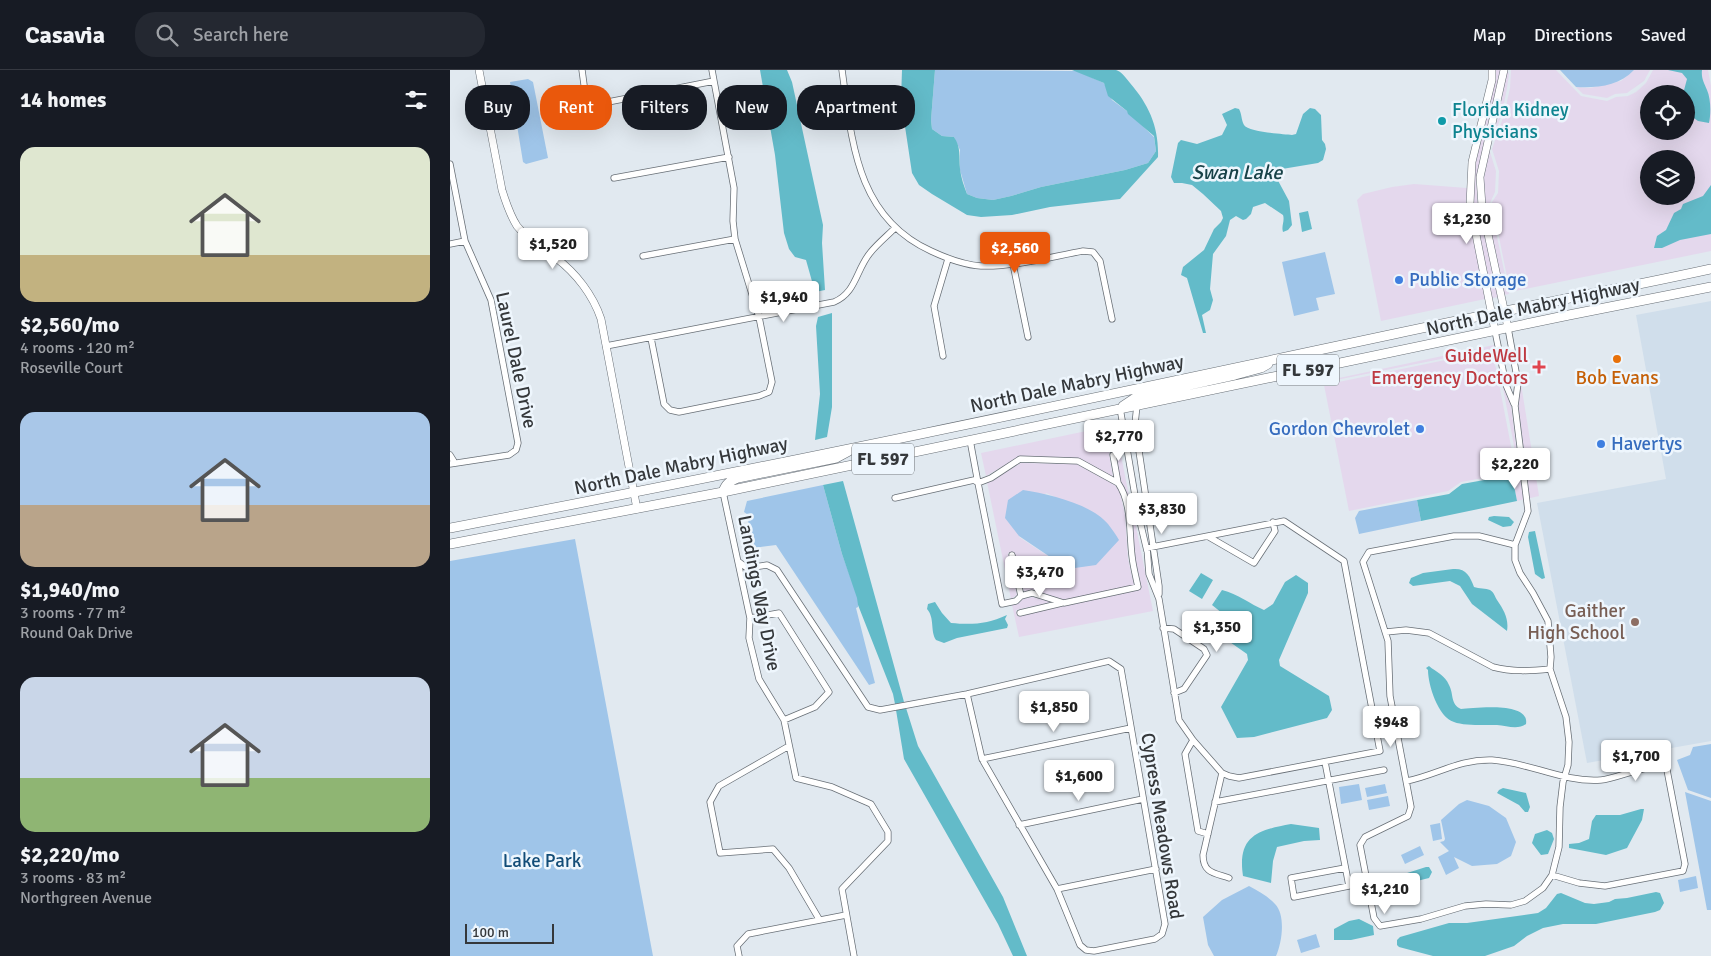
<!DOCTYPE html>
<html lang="en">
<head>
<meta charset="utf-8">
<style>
	body { margin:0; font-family:Signika,sans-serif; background:#242831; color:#f1f3f6; height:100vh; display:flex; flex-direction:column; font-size:19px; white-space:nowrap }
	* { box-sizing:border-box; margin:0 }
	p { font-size:16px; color:#9ea1a6 }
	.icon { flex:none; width:28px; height:28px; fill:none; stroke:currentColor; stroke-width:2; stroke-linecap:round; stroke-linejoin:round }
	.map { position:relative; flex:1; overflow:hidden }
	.details { display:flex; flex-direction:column; background:#171b24; width:450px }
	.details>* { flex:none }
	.banner { position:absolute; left:15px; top:15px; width:475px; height:45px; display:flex; gap:10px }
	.controls { position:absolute; left:1190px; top:15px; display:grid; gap:10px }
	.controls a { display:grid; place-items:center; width:55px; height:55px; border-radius:50%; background:#171b24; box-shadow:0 5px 20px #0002; font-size:25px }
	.scale { position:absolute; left:15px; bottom:12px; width:89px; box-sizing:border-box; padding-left:5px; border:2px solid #35383b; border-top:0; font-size:14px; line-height:18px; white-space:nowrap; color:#35383b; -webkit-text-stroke:4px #eef6fd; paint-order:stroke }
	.price { position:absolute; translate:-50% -42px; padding:0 11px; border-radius:5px; background:#fff; color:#222; font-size:16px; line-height:32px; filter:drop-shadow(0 1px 2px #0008) }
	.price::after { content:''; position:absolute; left:50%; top:30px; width:15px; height:11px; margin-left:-8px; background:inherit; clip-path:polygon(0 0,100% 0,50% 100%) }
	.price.current { background:#ea580c; color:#fff }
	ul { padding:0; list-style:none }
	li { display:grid; align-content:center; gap:10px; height:265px; padding:0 20px }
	li span { display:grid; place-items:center; height:155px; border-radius:15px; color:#555 }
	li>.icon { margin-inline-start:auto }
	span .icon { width:90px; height:90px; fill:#fffc; stroke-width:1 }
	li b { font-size:21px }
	h2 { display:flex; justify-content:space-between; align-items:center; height:60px; padding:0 20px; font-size:21px }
	.pill { padding:0 18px; border-radius:20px; background:#171b24; box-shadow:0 5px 20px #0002; font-size:18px; line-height:45px }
	.pill.current { background:#ea580c; color:#fff }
	header { display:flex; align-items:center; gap:30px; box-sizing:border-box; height:70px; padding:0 25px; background:#171b24; border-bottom:1px solid #363941 }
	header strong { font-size:24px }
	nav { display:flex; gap:28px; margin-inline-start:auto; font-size:18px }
	.search { width:350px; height:45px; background:#242831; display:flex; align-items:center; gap:12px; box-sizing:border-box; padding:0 18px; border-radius:20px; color:#9ea1a6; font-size:19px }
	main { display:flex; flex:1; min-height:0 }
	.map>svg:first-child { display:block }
	.commercial { fill:#e4d8ed; fill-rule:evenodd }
	.built { fill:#d0deeb }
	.green { fill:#9fc5e9 }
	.water { fill:#63bbc9 }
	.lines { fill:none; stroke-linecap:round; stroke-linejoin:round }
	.minor-casing { stroke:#686f76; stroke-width:7 }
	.tertiary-casing { stroke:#686f76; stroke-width:8 }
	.primary-casing { stroke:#686f76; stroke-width:10 }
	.minor { stroke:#fff; stroke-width:5.5 }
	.tertiary { stroke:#fff; stroke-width:7 }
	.primary { stroke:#fff; stroke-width:9 }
	.culture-dot { fill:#0f9aa8; stroke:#eef6fd; stroke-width:2 }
	.shop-dot { fill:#3f7fe0; stroke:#eef6fd; stroke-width:2 }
	.food-dot { fill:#e8710a; stroke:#eef6fd; stroke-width:2 }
	.health-dot { fill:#e0444e; stroke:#eef6fd; stroke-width:2 }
	.education-dot { fill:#8d6e63; stroke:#eef6fd; stroke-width:2 }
	.labels { text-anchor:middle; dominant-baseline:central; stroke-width:5; stroke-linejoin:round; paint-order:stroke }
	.shield { fill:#eef6fd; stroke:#6c7175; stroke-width:1 }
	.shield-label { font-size:18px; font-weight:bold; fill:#35383b }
	.culture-label { font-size:19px; fill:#0d838f; stroke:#eef6fd; text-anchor:start }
	.shop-label { font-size:19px; fill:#366cbe; stroke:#eef6fd; text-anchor:start }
	.street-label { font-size:19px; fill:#35383b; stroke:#eef6fd }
	.health-label { font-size:19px; fill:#be3a42; stroke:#eef6fd; text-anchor:end }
	.food-label { font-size:19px; fill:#c56008; stroke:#eef6fd }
	.education-label { font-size:19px; fill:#785e54; stroke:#eef6fd; text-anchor:end }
	.park-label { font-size:19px; fill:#124c77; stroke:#eef6fd }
	.water-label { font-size:20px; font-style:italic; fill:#184248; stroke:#eef6fd }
</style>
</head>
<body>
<header>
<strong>Casavia</strong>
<div class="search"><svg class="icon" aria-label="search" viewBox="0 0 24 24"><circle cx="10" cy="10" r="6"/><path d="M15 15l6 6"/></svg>Search here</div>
<nav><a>Map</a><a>Directions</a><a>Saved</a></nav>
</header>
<main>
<section class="details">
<h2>14 homes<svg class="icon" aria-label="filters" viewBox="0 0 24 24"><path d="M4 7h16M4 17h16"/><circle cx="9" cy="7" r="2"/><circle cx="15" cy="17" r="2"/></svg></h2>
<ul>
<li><span style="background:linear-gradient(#dfe7d0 70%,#c2b280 0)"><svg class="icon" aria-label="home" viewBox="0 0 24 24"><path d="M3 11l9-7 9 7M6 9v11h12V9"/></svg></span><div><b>$2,560/mo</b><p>4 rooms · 120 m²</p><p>Roseville Court</p></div></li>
<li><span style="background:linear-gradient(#a9c7e8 60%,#b9a48a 0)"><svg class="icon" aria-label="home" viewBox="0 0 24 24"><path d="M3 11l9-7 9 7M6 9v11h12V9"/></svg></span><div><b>$1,940/mo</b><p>3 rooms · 77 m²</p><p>Round Oak Drive</p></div></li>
<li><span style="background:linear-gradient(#c9d6e8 65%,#8fb573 0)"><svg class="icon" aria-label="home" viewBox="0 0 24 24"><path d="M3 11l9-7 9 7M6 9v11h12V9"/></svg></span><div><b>$2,220/mo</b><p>3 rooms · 83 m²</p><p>Northgreen Avenue</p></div></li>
</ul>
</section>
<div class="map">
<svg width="1261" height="886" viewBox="0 0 1261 886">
	<rect width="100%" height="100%" fill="#e1e9f0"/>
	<path class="commercial" d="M1046,0H1051L1026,110L1028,137L1048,227L1042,228L1023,134L1025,93L1045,10Z
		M1057,0L1059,4L1057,18L1052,44L1039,79L1046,101L1045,122L1040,133L1059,224L1054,225L1035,136L1034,107L1040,76L1049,44Z
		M1061,0H1106L1131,26L1157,31L1166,27L1178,26L1186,22L1196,13L1203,0H1258L1261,16V181L1060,222L1042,132L1048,123L1049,101L1042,79L1054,45L1060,18ZM1199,24H1236V61H1199ZM1199,89H1236V126H1199Z
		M1184,0H1200L1194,11L1177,23L1165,24L1157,28L1133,24L1126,17L1140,18L1171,11Z
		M964,114L1017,118V135L1035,229L931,251L907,130L913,124L942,117Z
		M1064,270L1089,426L1067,431L1062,405L1067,404L1069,402L1049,297L1041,279L876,312L875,311L1044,275L1053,316L1061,336L1069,398L1076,397L1068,335L1071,313Z
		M1039,281L1046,298L1066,402L1011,412L998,421L899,441L874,315Z
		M665,355L682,441H681L676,420L671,412L665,382L659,383L663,407L628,388L571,386L536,406L531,383Z
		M571,393L627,394L665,415L670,422L675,445L678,489L684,515L614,530L584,520L574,522L564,482L558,483L567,525L561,529L537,412ZM596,423L612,430L618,499L569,467Z
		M682,447H684L703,541L569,567L562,535L569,533L573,529L582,527L602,532L566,540L567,546L689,520L691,516L685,488Z"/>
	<path class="built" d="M1261,231V671L1137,693L1087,433L1216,409L1186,245Z"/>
	<path class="green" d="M485,0L627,1L654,13L662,30L677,41L704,67L706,81L698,93L675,100L591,117L561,126L543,130L527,128L517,124L510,100V80L504,67L492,66L482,59L481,50Z
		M1110,0H1184C1169,16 1148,18 1126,17Z
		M78,9L83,12L98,88L76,94L73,92L60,12Z
		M875,182L885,224L866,228L869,240L844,246L832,192Z
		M373,415L392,484L408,528V537L406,538L425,613L419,615L326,475L303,478L297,444L294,442L297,431Z
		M573,420C599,424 641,434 658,454C662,459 666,465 669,470L646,495L618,499L569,466L555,448L558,430Z
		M967,430L971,451L909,464L905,448L909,441Z
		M125,469L203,886H0V491Z
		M1261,674V728L1238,720L1227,690L1240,685L1243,677Z
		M909,714L912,730L891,734L889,717Z
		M935,714L937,723L917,727L915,718Z
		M1235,722L1261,731V840H1257Z
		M938,726L940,736L919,740L917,730Z
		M1017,730L1039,736L1056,748L1066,772L1061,786L1047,794L1022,796L1004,787L1009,798L996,805L988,787L999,781L990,772L994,771L995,769L991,750L1009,734Z
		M990,753L992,769L983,771L980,755Z
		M970,776L974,785L955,794L951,785Z
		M1246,806L1248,818L1230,822L1228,810Z
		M799,816C808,821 818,826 825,834C836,845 832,873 826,886H764L758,875L753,847L772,830Z
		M866,864L870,877L851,883L847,870Z"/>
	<path class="water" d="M310,0H337L342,12L373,155L372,173L375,220L365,222L356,190L345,187L339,179L334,163L325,85Z
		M452,0H485L481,50L482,59L492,66L504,67C511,77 509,87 510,99C511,108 514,116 517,124L527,128L543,130L561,126L591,117L675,100L698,93L706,81L704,66L678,44L677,41L658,26L654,13L622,0C634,0 656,0 666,0C671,1 676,8 680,13C699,35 709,57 708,87L670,129L600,137L562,145L531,147L517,145L482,124L469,115L462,103L451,30Z
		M1218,0H1252C1251,8 1254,13 1257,20C1261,29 1261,44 1259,53L1248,51L1237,43L1236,24H1233L1237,9L1232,3Z
		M785,38L789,39C792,44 791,50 794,55C798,62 833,64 842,65L846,64L853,44L860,38L865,39L871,45L872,70L875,74L876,79L873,90L868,93L826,100L825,105L839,131L842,155L838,160L833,162C831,156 835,151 833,145L815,133L803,137L801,144L796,149L793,150L786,146L780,150L776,166L763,184L760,219L763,230L760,240L752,245L756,263H753L737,208L731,205L733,197L754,180L764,159L771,152L773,148L771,141L753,124L742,115L732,113H724L721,107L728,73L731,70L747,74L772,65L777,55L772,44Z
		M1261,115V164L1230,170L1212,178H1204L1207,166L1216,160L1224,143L1231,139L1233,134L1253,126Z
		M858,141L862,159L852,162L849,143Z
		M382,243V337L377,367L365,370L370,324L366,256L368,247Z
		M1062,405L1067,431L971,451L967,430L999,424L1012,414Z
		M393,411L451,621L454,632L445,634L443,624L408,535L407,528L392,484L373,415Z
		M1044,446L1059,447L1064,452L1061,456L1053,457L1038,450L1039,447Z
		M1085,461L1095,508L1092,509L1085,504L1078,467L1079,462Z
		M1003,499C1016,498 1020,506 1024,517C1029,519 1036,518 1040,520C1044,522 1045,527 1047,530C1054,540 1059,549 1057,561L1022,534L1010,516L1000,511L963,516L959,513L961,508L973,503Z
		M751,503L763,510L752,529L739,521Z
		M846,505L858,513V523L829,590L830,596L879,626L882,640L877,648L804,667L787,668L771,637L798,590L797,584L777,570L782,555L777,547L762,535L772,520C788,524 800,534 814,540L823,534L835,512Z
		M485,532L492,543L501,553C523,555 537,554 557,545L555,549L558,555L557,558L507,568L494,573L486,570C480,561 485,548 477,539L478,534Z
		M979,596C986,602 995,605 999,615C1004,624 1000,634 1011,639C1024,638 1080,631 1076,654C1068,660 1057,656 1047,655C1036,655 1014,656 1004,652C988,647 978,615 978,600L976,598Z
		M456,638L468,676L553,827L577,886H563L548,854L454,689L446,640Z
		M1053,718L1076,723L1080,737L1078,742H1075L1069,735L1047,723L1049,720Z
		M1191,739H1194L1192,750L1177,778L1156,785L1119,778V774L1129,773L1139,769L1142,751L1146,745H1170Z
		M841,754L869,758L870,770L854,771L827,777L823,791L821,813L793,806C787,766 808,760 841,754Z
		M1097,760L1102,763L1104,769L1098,784L1091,785L1082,773L1085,764Z
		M976,797H979L982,802L979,808L959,813L955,812L953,809L954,804Z
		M1206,822L1210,823L1214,833L1210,840L1205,842L1146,854H1113L1093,858L1077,866L1064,876L1035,886H983L949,877L947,875V870L950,867L999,853H1017L1088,843L1096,838L1107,824L1111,823L1135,833L1144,834L1159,832L1165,829L1177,828Z
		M909,849L923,856L924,865L901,870H884V859L899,851Z"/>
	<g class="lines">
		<defs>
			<path id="minor" d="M132,0L135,22L140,29L153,33L264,11L262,0
				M392,0C402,71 406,147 481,181C496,188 514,195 531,196C565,197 600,187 633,181L643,182L650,191L662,249
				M0,94L15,171L41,230L68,373L66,380L59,385L0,394
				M164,108L279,87
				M0,174L15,171
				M193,186L285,169
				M563,194L578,267
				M1058,258L1068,313L1065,336L1078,441L1065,475V490L1070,503L1083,523L1098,551L1101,587L1100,599L1116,647L1119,672L1118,695L1113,712L1110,737L1109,777L1102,805L1093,818L1075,831L1061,835L1036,834L1015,836L971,849L930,856L924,848L910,775L915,767L958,746L961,737L940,626L938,571L913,492L919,482L1004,466H1029L1065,475
				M1045,261L1056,315L1064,334
				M201,268L214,334L220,340L229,342L309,326L319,322L322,312L309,247L285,169L283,151L284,118L264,11
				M156,276L384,232C406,223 406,200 420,183C427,174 437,166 445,158
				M493,286L484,236L498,189
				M687,335L685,354L709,516V524
				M670,338L688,443L697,481
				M520,370L528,413L541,408L570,389L628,391L668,413L663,385
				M0,385L5,393
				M273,422L300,548L299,568L309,609L334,650L346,708L382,717L421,734L438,762V771L392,819L404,886
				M445,428L524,410L528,413L552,534L566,531L571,526
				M834,451L894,491L930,681L789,708L779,706L772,703L743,670L729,650L709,529L699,504L697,478Z
				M759,467L804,493L825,461L823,452
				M562,485L571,526L582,523L614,533L688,517C686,507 683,496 682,486C679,462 682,433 668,413
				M289,492L297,498L317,495L327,500L418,637L430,640L517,624L659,591L671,599L715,854L712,864L705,869L644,881L636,880L630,875L607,819L532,689L517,624
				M570,543L612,533
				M300,548L329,543L379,622L365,637L334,650
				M713,558L724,559L754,579L757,585L734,619L724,623
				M936,562L956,560L979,563L1043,597C1062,602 1080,601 1100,599
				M743,670L735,684L748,761L758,764
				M339,676L269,716L260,732L270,783L323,779L339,798L369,849
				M532,689L681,658
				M875,692L899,816L844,827L841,808L895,798
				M772,703L753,785C753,803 764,803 779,808
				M957,711C987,705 1009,689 1042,690C1078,692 1114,713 1151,710C1168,709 1204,690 1217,700L1235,794L1233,801L1155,816L1129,813L1102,805
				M765,732L934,700
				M569,755L693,729
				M607,819L706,799
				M289,886L287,876L298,864L396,845"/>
			<path id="tertiary" d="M29,0L52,120C56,133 60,145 67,156C77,169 93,177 106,188C126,203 143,225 151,249L187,439
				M1042,0V10L1022,92L1020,134L1045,261
				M1054,0L1030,107L1032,136L1058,258"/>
			<path id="primary" d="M673,336L685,328L694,325L785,305L811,298L818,294
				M273,422C276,413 279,412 288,408L386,388L399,381
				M0,458C316,398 630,331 944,264C1050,241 1156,222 1261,199
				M0,474L273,422L1119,245L1261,217"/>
		</defs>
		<use href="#minor" class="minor-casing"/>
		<use href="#tertiary" class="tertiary-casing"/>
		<use href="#primary" class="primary-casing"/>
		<use href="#minor" class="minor"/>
		<use href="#tertiary" class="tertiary"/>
		<use href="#primary" class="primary"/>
	</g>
	<circle class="culture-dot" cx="992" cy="51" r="5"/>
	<g class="shop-dot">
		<circle cx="949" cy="210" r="5"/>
		<circle cx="970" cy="359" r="5"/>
		<circle cx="1151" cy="374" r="5"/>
	</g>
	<circle class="food-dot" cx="1167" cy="289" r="5"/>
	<path class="health-dot" d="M1086.5 289.5h5v5h5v5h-5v5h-5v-5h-5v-5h5z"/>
	<circle class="education-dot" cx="1185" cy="552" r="5"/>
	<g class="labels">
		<g class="shield">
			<rect x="827" y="284.5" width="62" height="31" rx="4"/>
			<rect x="402" y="373.5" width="62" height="31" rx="4"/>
		</g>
		<g class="shield-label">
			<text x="858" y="300">FL 597</text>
			<text x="433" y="389">FL 597</text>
		</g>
		<g class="culture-label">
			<text x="1002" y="40">Florida Kidney<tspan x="1002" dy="22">Physicians</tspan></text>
		</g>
		<g class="shop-label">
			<text x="959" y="210">Public Storage</text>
			<text x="960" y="359" text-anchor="end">Gordon Chevrolet</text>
			<text x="1161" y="374">Havertys</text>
		</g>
		<g class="street-label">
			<text transform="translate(1083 237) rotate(-12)">North Dale Mabry Highway</text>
			<text transform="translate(66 290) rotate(78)">Laurel Dale Drive</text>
			<text transform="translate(627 314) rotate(-12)">North Dale Mabry Highway</text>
			<text transform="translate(231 396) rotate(-12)">North Dale Mabry Highway</text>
			<text transform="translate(309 523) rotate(79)">Landings Way Drive</text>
			<text transform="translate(712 756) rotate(81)">Cypress Meadows Road</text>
		</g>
		<g class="health-label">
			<text x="1078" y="286">GuideWell<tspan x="1078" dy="22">Emergency Doctors</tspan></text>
		</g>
		<g class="food-label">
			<text x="1167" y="308">Bob Evans</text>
		</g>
		<g class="education-label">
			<text x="1175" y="541">Gaither<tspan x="1175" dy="22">High School</tspan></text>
		</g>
		<g class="park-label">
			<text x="92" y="791">Lake Park</text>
		</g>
		<g class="water-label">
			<text x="787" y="102">Swan Lake</text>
		</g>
	</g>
</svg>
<div class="controls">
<a><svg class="icon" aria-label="locate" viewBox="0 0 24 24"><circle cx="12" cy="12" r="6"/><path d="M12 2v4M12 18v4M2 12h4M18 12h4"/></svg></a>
<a><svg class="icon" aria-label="layers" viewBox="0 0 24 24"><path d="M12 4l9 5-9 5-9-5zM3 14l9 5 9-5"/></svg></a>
</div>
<div class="scale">100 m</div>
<b class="price" style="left:1017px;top:175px">$1,230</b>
<b class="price" style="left:103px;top:200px">$1,520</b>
<b class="price current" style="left:565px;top:204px">$2,560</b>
<b class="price" style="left:334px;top:253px">$1,940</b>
<b class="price" style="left:669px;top:392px">$2,770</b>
<b class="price" style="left:1065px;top:420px">$2,220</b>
<b class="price" style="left:712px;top:465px">$3,830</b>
<b class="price" style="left:590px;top:528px">$3,470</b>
<b class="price" style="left:767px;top:583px">$1,350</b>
<b class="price" style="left:604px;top:663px">$1,850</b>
<b class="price" style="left:941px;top:678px">$948</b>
<b class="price" style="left:1186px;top:712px">$1,700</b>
<b class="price" style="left:629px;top:732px">$1,600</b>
<b class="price" style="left:935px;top:845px">$1,210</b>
<div class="banner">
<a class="pill">Buy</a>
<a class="pill current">Rent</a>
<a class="pill">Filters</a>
<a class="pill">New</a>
<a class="pill">Apartment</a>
</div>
</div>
</main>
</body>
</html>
